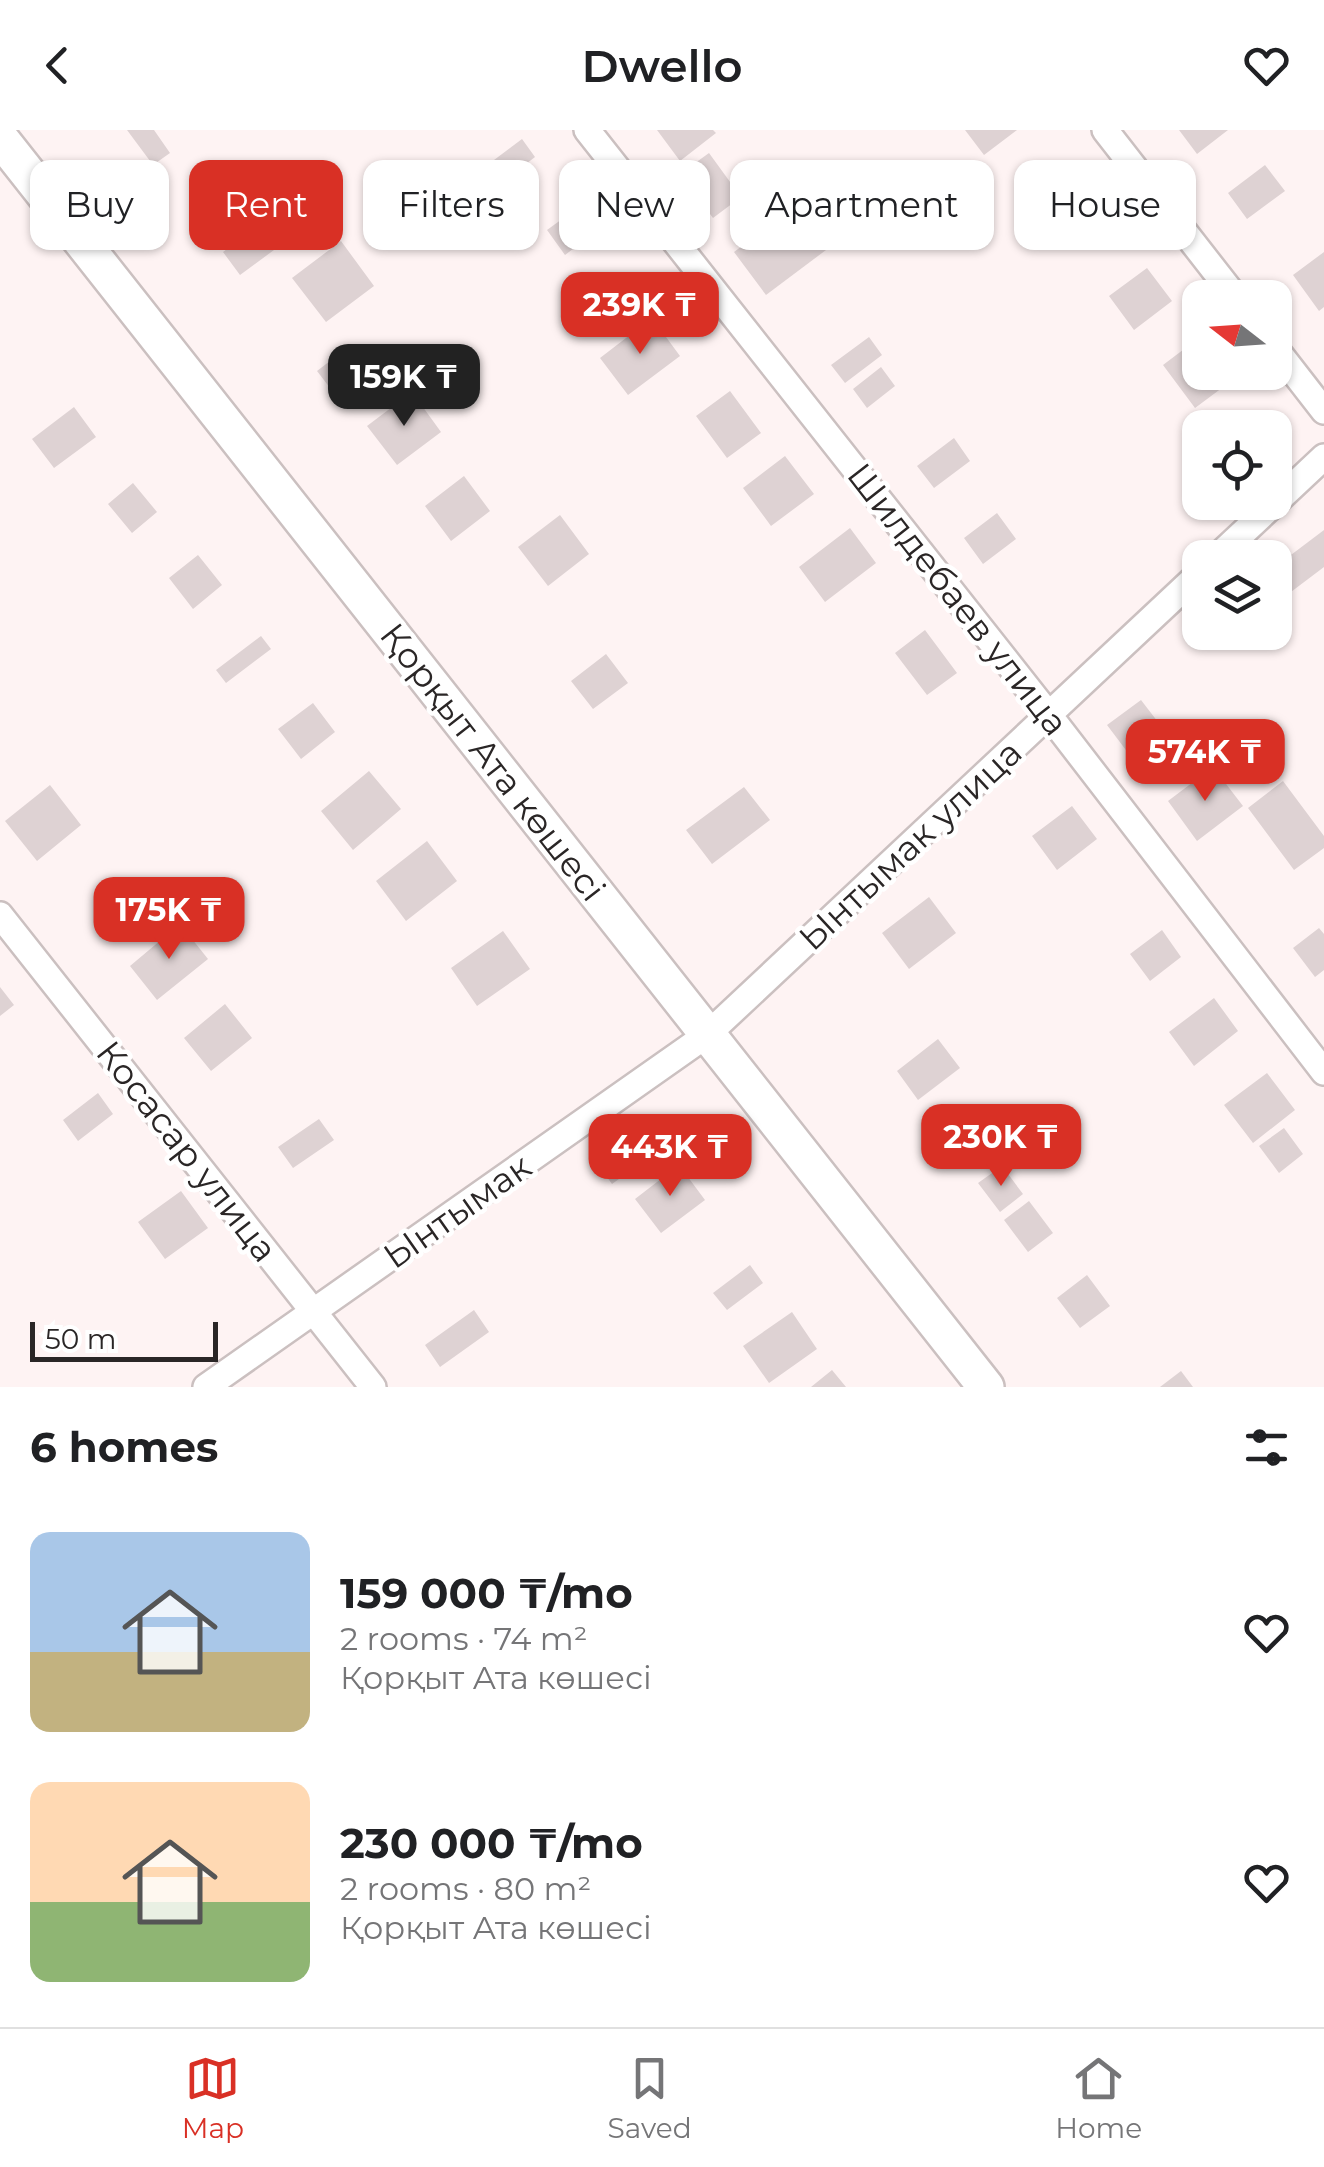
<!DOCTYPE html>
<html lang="en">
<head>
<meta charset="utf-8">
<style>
	body { margin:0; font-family:Montserrat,sans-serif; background:#f2f2f2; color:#202124; height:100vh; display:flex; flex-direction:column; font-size:38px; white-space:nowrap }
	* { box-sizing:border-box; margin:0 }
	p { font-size:32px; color:#757577 }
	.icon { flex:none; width:55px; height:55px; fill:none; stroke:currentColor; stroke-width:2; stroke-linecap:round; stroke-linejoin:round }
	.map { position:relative; height:1257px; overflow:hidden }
	.panel { display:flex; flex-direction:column; background:#fff; flex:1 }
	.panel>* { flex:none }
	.top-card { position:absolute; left:30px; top:30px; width:1265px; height:90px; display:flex; gap:20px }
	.needle { width:65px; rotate:287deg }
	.controls { position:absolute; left:1182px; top:150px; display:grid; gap:20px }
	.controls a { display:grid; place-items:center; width:110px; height:110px; border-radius:20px; background:#fff; box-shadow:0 2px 8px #0004; font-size:50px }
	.scale { position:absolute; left:30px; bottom:25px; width:188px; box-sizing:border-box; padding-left:10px; border:5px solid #2a2626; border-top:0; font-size:28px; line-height:35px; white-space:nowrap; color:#2a2626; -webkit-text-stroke:8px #fff; paint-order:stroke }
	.price { position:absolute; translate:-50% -85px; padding:0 22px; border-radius:20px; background:#d93025; color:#fff; font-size:32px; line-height:65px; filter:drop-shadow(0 2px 5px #0008) }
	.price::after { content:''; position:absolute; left:50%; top:60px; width:30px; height:22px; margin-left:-15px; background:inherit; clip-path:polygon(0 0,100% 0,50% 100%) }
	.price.current { background:#222; color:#fff }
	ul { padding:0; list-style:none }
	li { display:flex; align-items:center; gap:30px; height:250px; padding:0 30px }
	li span { display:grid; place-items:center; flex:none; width:280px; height:200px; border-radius:20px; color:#555 }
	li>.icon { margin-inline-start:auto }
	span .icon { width:120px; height:120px; fill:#fffc; stroke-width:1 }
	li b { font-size:42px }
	h2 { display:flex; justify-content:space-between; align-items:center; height:120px; padding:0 30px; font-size:42px }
	.chip { padding:0 35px; border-radius:20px; background:#fff; box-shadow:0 2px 8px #0004; font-size:35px; line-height:90px }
	.chip.current { background:#d93025; color:#fff }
	header { display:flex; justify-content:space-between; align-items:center; height:130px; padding:0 30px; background:#fff; font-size:45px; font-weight:600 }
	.dock { display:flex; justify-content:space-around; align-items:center; height:140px; border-top:2px solid #e0e0e0; background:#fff; font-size:28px; color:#757577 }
	.dock a { display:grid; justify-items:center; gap:5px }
	.dock .current { color:#d93025 }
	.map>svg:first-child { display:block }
	.building { fill:#ded2d3 }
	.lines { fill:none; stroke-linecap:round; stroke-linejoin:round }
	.minor-casing { stroke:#cbc0c0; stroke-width:30 }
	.secondary-casing { stroke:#cbc0c0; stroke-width:40 }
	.minor { stroke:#fff; stroke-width:25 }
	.secondary { stroke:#fff; stroke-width:35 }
	.labels { text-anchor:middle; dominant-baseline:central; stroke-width:9; stroke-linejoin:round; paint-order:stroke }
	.street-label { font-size:35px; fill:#2a2626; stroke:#fff }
</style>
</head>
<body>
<header><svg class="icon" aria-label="back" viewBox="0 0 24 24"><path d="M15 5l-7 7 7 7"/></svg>Dwello<svg class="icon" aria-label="heart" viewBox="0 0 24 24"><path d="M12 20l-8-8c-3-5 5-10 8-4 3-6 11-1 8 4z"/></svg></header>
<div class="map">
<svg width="1324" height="1257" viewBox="0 0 1324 1257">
	<rect width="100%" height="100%" fill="#fef3f3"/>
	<path class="building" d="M127,0H154L170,23L153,35Z
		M657,0H713L716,3L680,31Z
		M965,0H1017L984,25Z
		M1179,0H1228L1197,24Z
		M522,9L535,27L500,54L486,36Z
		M709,23L741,67L713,88L680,44Z
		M1265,35L1285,61L1247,89L1228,63Z
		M798,74L830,117L766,165L734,122Z
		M580,76L598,100L565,125L547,100Z
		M256,97L274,120L240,145L223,122Z
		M341,111L374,156L326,192L292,148Z
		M1324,122V177L1319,181L1293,145Z
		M1147,138L1172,171L1134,200L1109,166Z
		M652,188L680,226L628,265L600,228Z
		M869,207L882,225L845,253L831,235Z
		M1200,207V242H1229L1234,249L1195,278L1163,235Z
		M343,221L365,252L340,271L317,241Z
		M881,237L895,256L867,278L853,259Z
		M730,261L761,303L727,328L696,286Z
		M412,262L441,302L397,335L367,296Z
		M74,277L96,307L54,338L32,309Z
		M954,308L970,331L934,358L917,336Z
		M785,326L814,364L771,396L743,358Z
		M464,346L490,381L451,411L425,376Z
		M133,353L157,382L132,403L108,374Z
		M997,383L1016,409L983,434L964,408Z
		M560,385L589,424L548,456L518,417Z
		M850,398L876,433L825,472L799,437Z
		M1324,400V437L1275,474V437Z
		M198,425L222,455L193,479L169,448Z
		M925,500L957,543L927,565L895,523Z
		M261,506L271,519L226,553L216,540Z
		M606,524L628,553L593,579L571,551Z
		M1141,570L1178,618L1144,644L1107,595Z
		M313,573L335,602L301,629L278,599Z
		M1213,637L1243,676L1197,711L1168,671Z
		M369,641L401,679L353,720L321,681Z
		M1283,651L1324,706V718L1294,740L1248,678Z
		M50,655L81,695L37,731L5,691Z
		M744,657L770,690L712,734L686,700Z
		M1072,676L1097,709L1057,740L1032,706Z
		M427,711L457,751L406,791L376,751Z
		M929,767L956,803L909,839L882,803Z
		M180,794L208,829L157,870L130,836Z
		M1319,798L1324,804V840L1315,847L1293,818Z
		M1162,800L1181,827L1150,851L1130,824Z
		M503,801L530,839L477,876L451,838Z
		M0,857L14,875L0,886Z
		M1214,868L1238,901L1194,936L1169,902Z
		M225,874L252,908L211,941L184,908Z
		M938,909L960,938L918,970L897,941Z
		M1267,943L1295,980L1253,1013L1224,975Z
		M98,963L113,984L78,1011L63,990Z
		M319,989L334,1010L293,1038L278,1017Z
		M640,996L658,1021L612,1054L594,1029Z
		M1284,998L1303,1024L1279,1043L1259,1016Z
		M679,1035L705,1070L661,1103L635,1069Z
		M1002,1036L1023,1064L1000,1082L978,1053Z
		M181,1061L208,1098L165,1129L138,1092Z
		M1029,1071L1053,1103L1028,1122L1004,1090Z
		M750,1135L763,1153L727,1180L713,1163Z
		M1087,1145L1110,1176L1080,1198L1057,1168Z
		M474,1180L489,1202L440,1237L425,1215Z
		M792,1182L817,1219L769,1253L743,1216Z
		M832,1240L846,1257H811Z
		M1181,1241L1193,1257H1160Z"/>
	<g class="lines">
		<defs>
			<path id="minor" d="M587,0L1049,585L1324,942
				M1105,0L1236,168
				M1275,218L1324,281
				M1216,428L1324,327
				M0,785L373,1257
				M206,1257L708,904L1200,443"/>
			<path id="secondary" d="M0,8L986,1257"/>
		</defs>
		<use href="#minor" class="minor-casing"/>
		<use href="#secondary" class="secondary-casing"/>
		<use href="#minor" class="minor"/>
		<use href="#secondary" class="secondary"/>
	</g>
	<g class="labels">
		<g class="street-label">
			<text transform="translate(958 469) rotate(52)">Шилдебаев улица</text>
			<text transform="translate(493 632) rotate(52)">Қорқыт Ата көшесі</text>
			<text transform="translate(910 715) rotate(-43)">Ынтымак улица</text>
			<text transform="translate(187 1021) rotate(52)">Косасар улица</text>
			<text transform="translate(457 1081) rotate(-35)">Ынтымак</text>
		</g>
	</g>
</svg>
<div class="controls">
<a><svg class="needle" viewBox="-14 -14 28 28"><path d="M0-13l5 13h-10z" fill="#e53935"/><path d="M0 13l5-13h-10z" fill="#757577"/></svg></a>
<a><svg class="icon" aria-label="locate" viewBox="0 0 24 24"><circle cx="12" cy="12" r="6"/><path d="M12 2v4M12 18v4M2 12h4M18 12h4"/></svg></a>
<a><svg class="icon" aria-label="layers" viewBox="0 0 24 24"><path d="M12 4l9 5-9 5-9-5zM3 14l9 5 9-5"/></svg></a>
</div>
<div class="scale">50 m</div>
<b class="price" style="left:640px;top:227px">239K ₸</b>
<b class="price current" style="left:404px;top:299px">159K ₸</b>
<b class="price" style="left:1205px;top:674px">574K ₸</b>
<b class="price" style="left:169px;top:832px">175K ₸</b>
<b class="price" style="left:1001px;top:1059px">230K ₸</b>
<b class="price" style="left:670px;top:1069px">443K ₸</b>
<div class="top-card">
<a class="chip">Buy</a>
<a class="chip current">Rent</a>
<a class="chip">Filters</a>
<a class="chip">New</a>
<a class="chip">Apartment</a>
<a class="chip">House</a>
</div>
</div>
<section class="panel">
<h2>6 homes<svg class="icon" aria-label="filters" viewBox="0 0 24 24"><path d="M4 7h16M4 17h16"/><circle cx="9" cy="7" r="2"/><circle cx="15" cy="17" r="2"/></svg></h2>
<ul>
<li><span style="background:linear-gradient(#a9c7e8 60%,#c2b280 0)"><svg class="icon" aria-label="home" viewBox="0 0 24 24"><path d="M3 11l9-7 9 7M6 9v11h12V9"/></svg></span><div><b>159 000 ₸/mo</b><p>2 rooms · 74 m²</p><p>Қорқыт Ата көшесі</p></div><svg class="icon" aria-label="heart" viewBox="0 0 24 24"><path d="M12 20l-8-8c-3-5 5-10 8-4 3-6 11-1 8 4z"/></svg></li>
<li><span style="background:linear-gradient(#ffd9b3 60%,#8fb573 0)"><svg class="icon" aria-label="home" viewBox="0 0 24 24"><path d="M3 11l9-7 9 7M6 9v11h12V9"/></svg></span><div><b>230 000 ₸/mo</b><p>2 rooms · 80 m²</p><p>Қорқыт Ата көшесі</p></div><svg class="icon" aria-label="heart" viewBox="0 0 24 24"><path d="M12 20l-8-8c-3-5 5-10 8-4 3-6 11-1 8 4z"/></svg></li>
</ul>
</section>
<nav class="dock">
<a class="current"><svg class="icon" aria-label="map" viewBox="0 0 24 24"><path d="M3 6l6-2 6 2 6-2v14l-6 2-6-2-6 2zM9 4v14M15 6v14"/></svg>Map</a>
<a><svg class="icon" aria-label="saved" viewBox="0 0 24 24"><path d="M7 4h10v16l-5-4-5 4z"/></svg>Saved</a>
<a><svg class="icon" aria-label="home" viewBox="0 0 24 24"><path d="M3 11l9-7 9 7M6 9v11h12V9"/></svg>Home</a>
</nav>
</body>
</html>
